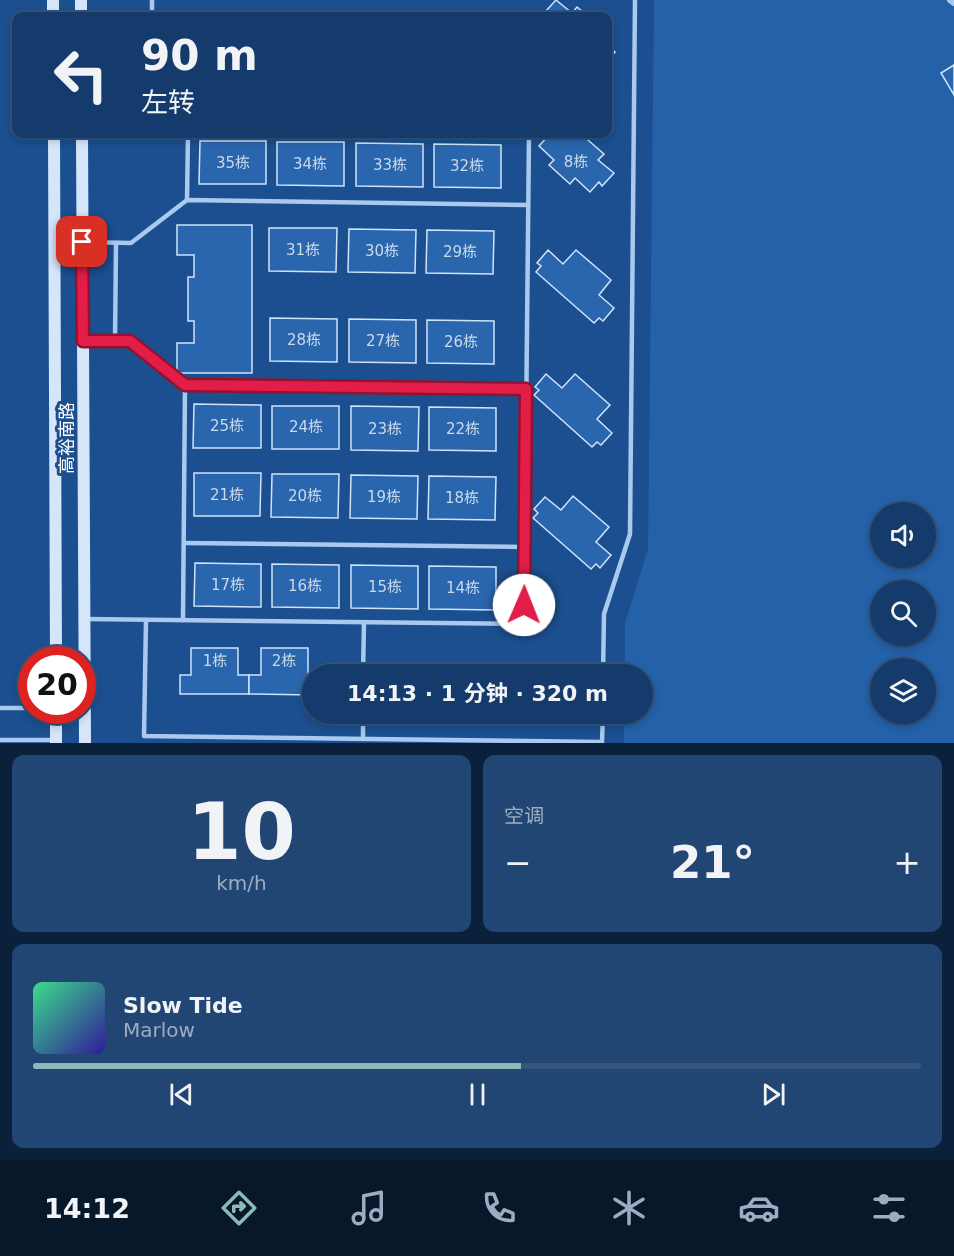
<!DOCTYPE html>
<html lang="zh">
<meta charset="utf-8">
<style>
body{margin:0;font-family:"DejaVu Sans","Noto Sans SC",sans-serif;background:#214673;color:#f1f3f6;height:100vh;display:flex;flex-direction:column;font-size:22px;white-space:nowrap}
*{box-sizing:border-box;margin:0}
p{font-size:20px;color:#9dadc1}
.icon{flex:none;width:33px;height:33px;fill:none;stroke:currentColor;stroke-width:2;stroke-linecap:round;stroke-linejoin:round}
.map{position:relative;height:743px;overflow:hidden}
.sheet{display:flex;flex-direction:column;gap:12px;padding:12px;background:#0b203b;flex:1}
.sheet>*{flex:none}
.hud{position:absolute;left:12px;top:12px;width:600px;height:126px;border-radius:12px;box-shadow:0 3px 9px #0003,0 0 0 2px #33557e;background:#143b6b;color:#f1f3f6;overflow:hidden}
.tools{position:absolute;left:870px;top:502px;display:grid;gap:12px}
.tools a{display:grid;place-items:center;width:66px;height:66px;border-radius:50%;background:#143b6b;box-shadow:0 3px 9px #0003,0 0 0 2px #33557e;font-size:30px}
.speed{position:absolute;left:18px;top:646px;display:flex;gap:12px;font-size:30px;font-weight:700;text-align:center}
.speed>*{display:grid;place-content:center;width:78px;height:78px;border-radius:50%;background:#143b6b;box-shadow:0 3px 9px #0003,0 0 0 2px #33557e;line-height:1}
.speed .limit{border:9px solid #d22;background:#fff;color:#111}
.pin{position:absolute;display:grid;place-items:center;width:51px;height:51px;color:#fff;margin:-26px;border-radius:12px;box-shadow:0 3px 9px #0006}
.me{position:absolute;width:66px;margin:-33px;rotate:1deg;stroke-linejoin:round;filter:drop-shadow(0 0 4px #0008)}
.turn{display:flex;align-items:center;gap:21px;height:126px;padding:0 30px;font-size:27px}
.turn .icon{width:78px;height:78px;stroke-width:2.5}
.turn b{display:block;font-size:42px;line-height:51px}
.big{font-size:45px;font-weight:700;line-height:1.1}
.sheet .widget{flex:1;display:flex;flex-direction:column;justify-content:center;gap:9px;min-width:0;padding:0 21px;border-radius:12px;background:#214673}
.sheet .dial{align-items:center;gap:0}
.dial b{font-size:78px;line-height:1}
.song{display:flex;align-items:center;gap:18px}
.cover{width:72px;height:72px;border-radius:9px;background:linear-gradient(135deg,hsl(150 70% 55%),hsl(250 70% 35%))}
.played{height:6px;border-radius:3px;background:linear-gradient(90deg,#8bbbb9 55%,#33557e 55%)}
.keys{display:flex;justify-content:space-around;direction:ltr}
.heat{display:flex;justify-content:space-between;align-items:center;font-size:33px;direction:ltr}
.sheet .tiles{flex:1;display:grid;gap:12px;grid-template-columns:1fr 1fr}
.widget:last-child{grid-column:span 2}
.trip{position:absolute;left:302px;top:664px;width:351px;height:60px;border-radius:30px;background:#143b6b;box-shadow:0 3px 9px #0003,0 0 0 2px #33557e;font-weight:700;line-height:60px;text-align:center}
.tab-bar{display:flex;height:96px;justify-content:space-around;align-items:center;background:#08182b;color:#9dadc1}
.tab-bar .icon{width:42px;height:42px}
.tab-bar .on{color:#8bbbb9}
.tab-bar b{font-size:27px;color:#f1f3f6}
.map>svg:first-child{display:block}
</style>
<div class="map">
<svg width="954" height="743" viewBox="0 0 954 743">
<rect width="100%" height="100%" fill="#1b4f8f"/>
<path fill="#2461a8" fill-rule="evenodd" d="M654,0h300v743h-330v-29h18v-39h-17v-52l23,-74zM880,513h46v45h-46zM880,591h46v45h-46zM880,669h46v45h-46z"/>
<g fill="#2a66ad" stroke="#cfe3fa" stroke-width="1.5">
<path d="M556,0l16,13 5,-6 11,9h-40l1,-1 -4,-3z"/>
<path d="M608,45l7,7 -7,9z"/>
<path d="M954,65v30l-13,-22z"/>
<path d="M543,134h38l23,20 -6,6 16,13 -12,13 -3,-4 -9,10 -15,-14 -5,6 -21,-19 5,-5 -15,-14 8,-9z"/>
<path d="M200,141h66v43h-67z"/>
<path d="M277,142h67v44l-67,-1z"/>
<path d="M356,143l67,1v43l-67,-1z"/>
<path d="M434,144l67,1v43l-67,-1z"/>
<path d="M177,225h75v148h-75v-30h17v-22h-6v-44h6v-22h-17z"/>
<path d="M269,228h68l-1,44 -67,-1z"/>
<path d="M349,229l67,1 -1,43 -67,-1z"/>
<path d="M427,230l67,1 -1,43 -67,-1z"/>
<path d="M548,250l15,14 13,-14 35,30 -12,15 15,13 -11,13 -4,-3 -5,5 -58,-51 5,-6 -4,-3z"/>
<path d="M270,318l67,1v43l-67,-1z"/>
<path d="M349,319l67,1v43l-67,-1z"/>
<path d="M427,320l67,1v43l-67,-1z"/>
<path d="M546,374l16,14 13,-14 35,31 -13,14 15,14 -11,12 -4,-3 -5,5 -58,-52 5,-5 -4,-3z"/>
<path d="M194,404l67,1v43h-68z"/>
<rect x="272" y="406" width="67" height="43"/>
<path d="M351,406l68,1 -1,44 -67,-1z"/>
<path d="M429,407l67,1v43l-67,-1z"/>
<path d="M194,473h67l-1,43h-66z"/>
<path d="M272,474h67l-1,44 -67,-1z"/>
<path d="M351,475l67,1 -1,43 -67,-1z"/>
<path d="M429,476l67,1 -1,43 -67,-1z"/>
<path d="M573,496l36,31 -13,15 15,13 -11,13 -4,-4 -5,5 -58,-51 5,-5 -4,-4 11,-12 16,13z"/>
<path d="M195,563l66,1v43l-67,-1z"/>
<path d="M272,564l67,1v43l-67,-1z"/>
<path d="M351,565l67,1v43l-67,-1z"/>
<path d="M429,566l67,1v43l-67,-1z"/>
<path d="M191,648h47v27h11v19h-69v-19h11z"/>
<path d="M261,648h47v27h4v20l-63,-1v-19h12z"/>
<rect x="423" y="664" width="47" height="11"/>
<path d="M511,664l48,1v10h-48z"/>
</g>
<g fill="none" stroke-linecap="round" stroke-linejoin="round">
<g stroke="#a9c9ee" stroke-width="4.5">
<path d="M152,16v-16"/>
<path d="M187,200l1,-66"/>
<path d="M83,242l48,1 56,-43 341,5"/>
<path d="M86,341h44l55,44 342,4"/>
<path d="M115,341l1,-98"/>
<path d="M184,543l341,4"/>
<path d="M85,619l439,5 5,-490"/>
<path d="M146,620l-2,116 458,6 1,-28"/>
<path d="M183,620l2,-235"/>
<path d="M363,675l1,-53"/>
<path d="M603,675l1,-61 26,-80 5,-534"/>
<path d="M0,708h32"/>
<path d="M363,739v-25"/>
<path d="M0,740h54"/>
</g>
<path stroke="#a9c9ee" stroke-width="6" d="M950,0l4,3"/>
<g stroke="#d6e6fa" stroke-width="12">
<path d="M53,0v16"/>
<path d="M81,0v16"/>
<path d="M54,134l2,526"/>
<path d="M82,134l3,609"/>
<path d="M56,711v32"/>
</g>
</g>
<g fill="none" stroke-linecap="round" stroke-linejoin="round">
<defs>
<path id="route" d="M82,242l1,99h47l55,44 341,4 -2,216"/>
</defs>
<use href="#route" stroke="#92132f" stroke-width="15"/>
<use href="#route" stroke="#e11d48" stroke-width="10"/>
</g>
<g text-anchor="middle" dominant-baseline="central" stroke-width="6" stroke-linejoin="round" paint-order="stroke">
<g font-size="15" fill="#cad9ea">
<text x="576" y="162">8栋</text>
<text x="233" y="163">35栋</text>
<text x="310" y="164">34栋</text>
<text x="390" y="165">33栋</text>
<text x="467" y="166">32栋</text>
<text x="303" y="250">31栋</text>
<text x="382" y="251">30栋</text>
<text x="460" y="252">29栋</text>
<text x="304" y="340">28栋</text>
<text x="383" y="341">27栋</text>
<text x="461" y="342">26栋</text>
<text x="227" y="426">25栋</text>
<text x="306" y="427">24栋</text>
<text x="385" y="429">23栋</text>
<text x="463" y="429">22栋</text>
<text x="227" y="495">21栋</text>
<text x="305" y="496">20栋</text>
<text x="384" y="497">19栋</text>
<text x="462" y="498">18栋</text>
<text x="228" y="585">17栋</text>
<text x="305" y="586">16栋</text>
<text x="385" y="587">15栋</text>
<text x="463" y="588">14栋</text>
<text x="215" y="661">1栋</text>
<text x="284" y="661">2栋</text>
</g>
<g font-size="18" fill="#fff" stroke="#1b4f8f">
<text transform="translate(66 438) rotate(-90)">高裕南路</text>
</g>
</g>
</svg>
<div class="tools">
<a><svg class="icon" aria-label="sound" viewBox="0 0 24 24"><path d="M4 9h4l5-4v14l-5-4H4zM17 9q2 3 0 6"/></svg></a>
<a><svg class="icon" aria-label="search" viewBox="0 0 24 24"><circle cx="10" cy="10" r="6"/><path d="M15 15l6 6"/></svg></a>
<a><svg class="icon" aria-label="layers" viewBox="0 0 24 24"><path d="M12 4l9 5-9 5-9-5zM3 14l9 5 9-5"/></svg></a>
</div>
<div class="speed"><div class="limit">20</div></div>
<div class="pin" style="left:82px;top:242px;background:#d93025"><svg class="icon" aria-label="arrive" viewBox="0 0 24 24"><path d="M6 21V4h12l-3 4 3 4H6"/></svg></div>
<svg class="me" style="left:524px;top:605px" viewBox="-20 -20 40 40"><circle r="19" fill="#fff"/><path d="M0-13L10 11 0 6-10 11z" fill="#e11d48"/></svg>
<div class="trip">14:13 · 1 分钟 · 320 m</div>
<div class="hud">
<div class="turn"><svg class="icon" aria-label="left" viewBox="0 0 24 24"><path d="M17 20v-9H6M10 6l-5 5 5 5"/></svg><div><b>90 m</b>左转</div></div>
</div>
</div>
<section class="sheet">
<div class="tiles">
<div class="widget dial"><b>10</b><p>km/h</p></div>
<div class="widget"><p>空调</p>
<div class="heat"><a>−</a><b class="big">21°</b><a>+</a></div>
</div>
<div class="widget">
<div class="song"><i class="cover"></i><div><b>Slow Tide</b><p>Marlow</p></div></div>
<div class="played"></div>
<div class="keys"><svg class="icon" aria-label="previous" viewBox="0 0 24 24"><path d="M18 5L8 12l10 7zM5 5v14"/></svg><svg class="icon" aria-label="pause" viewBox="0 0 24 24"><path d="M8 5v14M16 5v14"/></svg><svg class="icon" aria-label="next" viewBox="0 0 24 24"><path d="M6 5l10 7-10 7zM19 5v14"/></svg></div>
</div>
</div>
</section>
<nav class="tab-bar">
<b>14:12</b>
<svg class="icon on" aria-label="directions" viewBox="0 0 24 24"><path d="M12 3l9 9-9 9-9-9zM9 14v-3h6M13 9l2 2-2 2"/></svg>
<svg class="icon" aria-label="music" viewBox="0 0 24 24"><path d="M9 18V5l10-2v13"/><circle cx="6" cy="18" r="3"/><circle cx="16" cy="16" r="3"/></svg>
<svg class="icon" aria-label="phone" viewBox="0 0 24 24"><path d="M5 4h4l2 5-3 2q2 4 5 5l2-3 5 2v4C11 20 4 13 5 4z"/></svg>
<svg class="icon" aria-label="climate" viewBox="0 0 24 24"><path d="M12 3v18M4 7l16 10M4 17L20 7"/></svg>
<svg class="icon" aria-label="car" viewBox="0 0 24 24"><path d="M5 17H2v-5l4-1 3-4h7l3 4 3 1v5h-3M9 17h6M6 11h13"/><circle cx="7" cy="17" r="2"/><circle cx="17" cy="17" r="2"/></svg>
<svg class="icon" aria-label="filters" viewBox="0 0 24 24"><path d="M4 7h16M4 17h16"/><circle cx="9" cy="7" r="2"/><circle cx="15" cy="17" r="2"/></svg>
</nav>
